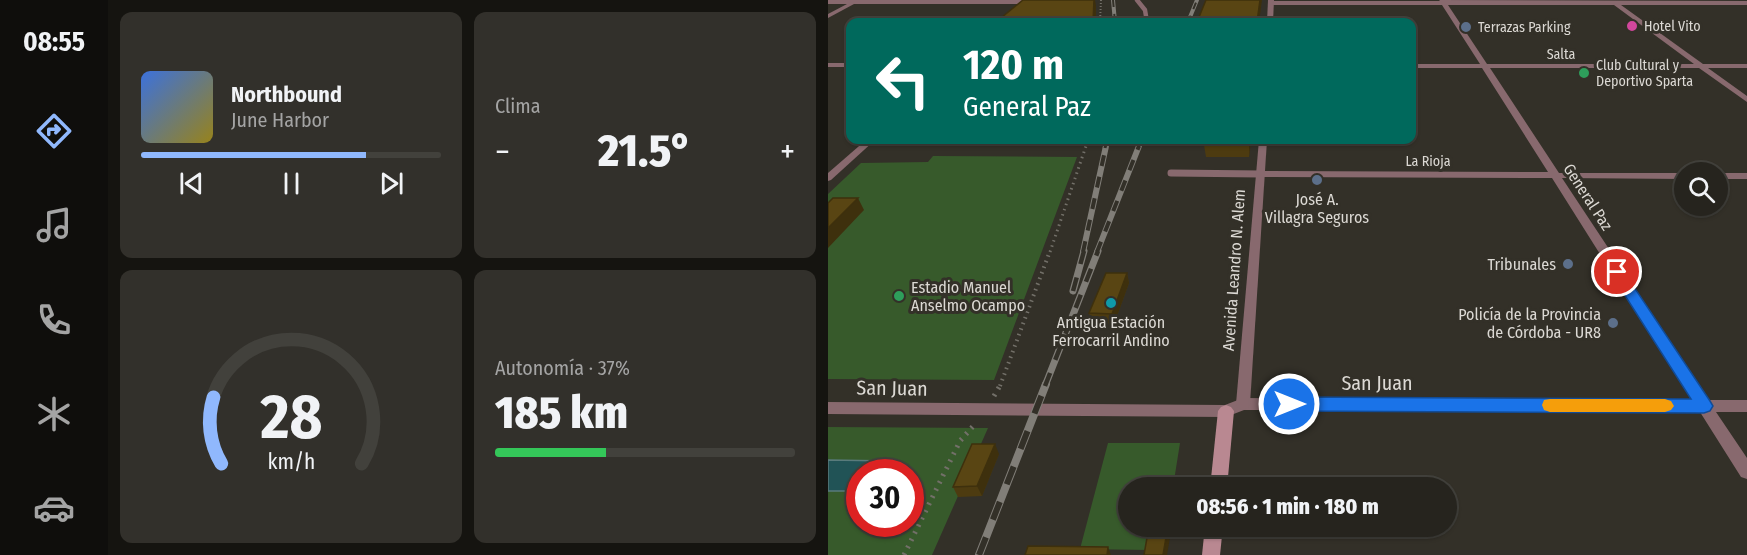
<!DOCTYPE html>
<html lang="es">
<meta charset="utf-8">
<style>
body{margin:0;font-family:"Fira Sans Condensed",sans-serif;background:#32302b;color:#f1f3f6;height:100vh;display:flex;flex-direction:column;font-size:22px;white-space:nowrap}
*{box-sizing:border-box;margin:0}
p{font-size:20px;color:#a4a4a4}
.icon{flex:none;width:33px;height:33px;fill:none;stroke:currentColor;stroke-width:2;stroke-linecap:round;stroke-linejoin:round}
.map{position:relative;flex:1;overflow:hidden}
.side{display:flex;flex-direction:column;gap:12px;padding:12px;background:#151410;width:720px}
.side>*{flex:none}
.top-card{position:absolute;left:18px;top:18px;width:570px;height:126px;border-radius:12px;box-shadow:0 2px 4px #0004,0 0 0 2px #42413c;background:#00695c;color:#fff;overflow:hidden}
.controls{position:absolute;left:846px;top:162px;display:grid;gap:12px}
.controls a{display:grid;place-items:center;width:54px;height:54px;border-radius:50%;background:#26241e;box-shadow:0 2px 4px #0004,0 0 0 2px #42413c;font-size:30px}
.speed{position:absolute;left:18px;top:459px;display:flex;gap:12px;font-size:30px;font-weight:700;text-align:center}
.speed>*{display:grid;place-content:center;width:78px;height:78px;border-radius:50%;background:#26241e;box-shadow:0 2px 4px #0004,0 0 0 2px #42413c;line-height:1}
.speed .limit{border:9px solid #d22;background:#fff;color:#111}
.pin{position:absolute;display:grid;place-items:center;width:51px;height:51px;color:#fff;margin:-26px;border:3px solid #fff;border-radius:50%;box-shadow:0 2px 6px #0007}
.me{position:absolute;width:66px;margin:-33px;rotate:90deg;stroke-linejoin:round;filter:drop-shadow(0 0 4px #0008)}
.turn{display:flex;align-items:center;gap:21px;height:126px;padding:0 18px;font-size:27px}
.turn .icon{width:78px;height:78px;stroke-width:2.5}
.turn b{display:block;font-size:42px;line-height:51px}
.big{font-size:45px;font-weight:800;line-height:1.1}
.side .tile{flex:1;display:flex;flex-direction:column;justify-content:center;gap:9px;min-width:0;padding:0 21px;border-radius:12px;background:#32302b}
.side .dial{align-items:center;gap:0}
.dial svg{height:156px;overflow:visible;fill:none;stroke:#42413c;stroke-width:7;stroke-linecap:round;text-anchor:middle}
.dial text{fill:#f1f3f6;stroke:none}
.song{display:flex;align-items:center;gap:18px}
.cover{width:72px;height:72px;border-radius:9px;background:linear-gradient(135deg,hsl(220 70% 55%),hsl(50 70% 35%))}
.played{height:6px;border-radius:3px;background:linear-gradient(90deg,#90b8fd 75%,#42413c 75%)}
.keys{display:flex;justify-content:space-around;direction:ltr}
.heat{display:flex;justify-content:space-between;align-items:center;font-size:33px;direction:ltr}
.charge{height:9px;border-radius:4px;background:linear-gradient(90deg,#34c759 37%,#42413c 0)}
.side .tiles{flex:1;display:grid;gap:12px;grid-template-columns:repeat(2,1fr)}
.trip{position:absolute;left:290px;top:477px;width:339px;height:60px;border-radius:30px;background:#26241e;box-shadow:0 2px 4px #0004,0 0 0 2px #42413c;font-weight:800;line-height:60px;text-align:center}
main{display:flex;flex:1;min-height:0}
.tabs{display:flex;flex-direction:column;width:108px;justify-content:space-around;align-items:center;background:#0f0e0c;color:#a4a4a4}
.tabs .icon{width:42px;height:42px}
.tabs .selected{color:#90b8fd}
.tabs b{font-size:27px;color:#f1f3f6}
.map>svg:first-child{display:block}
</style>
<main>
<nav class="tabs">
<b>08:55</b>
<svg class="icon selected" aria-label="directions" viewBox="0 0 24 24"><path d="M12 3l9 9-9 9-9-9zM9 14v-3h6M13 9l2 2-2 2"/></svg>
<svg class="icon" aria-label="music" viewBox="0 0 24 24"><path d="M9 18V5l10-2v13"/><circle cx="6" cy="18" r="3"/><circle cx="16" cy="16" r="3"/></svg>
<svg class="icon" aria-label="phone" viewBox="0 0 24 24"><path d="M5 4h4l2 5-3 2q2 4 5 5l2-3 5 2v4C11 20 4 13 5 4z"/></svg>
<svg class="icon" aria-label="climate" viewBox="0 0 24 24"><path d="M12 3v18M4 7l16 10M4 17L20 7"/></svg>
<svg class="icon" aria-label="car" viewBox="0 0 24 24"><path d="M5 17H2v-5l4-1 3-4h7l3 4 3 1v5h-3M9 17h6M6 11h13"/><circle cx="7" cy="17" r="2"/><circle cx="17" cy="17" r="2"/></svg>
</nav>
<section class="side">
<div class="tiles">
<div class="tile">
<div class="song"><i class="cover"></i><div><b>Northbound</b><p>June Harbor</p></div></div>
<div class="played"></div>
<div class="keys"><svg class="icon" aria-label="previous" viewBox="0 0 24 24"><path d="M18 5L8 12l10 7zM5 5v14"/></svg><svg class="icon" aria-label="pause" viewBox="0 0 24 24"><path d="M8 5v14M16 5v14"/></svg><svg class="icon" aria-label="next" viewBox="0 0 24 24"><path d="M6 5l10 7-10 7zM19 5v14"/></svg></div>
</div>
<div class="tile"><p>Clima</p>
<div class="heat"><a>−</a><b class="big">21.5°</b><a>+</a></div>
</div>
<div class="tile dial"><svg viewBox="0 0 100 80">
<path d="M14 69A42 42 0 1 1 86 69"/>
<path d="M14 69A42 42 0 0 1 10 35" stroke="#90b8fd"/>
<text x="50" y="56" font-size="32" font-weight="700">28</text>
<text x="50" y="72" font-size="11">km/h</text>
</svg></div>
<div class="tile"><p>Autonomía · 37%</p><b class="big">185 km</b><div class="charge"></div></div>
</div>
</section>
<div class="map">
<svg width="919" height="555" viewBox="0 0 919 555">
<rect width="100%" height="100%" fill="#333028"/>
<g fill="#375a2b" fill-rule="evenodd">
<path d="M105,156l144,1 -83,223 -166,-1v-185l33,-31 67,-1z"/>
<path d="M0,427l160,1 -56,127h-104zM32,472h50v52h-50z"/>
<path d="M280,443h72l-7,44 -45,1v38l25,1 -4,23 -69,-1z"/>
</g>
<path fill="#215356" stroke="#597b7c" stroke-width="1.5" d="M0,460l63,1 -7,11h-24l-1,19h-31z"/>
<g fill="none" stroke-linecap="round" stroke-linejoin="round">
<g stroke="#737069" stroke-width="2" stroke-dasharray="1 2" stroke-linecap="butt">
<path d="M272,22l1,-22"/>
<path d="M258,148l1,-8"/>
</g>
<path stroke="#737069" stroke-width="3" stroke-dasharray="1.5 4" stroke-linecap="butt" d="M222,252l36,-106"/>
<path stroke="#737069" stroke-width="4" stroke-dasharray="1.5 4.5" stroke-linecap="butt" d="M172,386l50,-135"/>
<g stroke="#737069" stroke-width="5" stroke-dasharray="2 6" stroke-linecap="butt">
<path d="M166,396l7,-12"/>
<path d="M76,555l56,-114 15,-17"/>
</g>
<path stroke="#88696e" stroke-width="4.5" d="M309,0l8,10 2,12"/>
<path stroke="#88696e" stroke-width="7" d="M343,173l90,1"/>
<g fill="#88696e" fill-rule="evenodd">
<path d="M0,0h209l3,2 -3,2h-183l-26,14v-4l19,-10h-19z"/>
<path d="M611,0l308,1v4h-126l82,59h44v4h-39l39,28v6l-48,-34h-209l69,105h125v6l-122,-1 147,222h38v12h-31l31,46v21l-6,-2 -41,-65 -456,-2 -18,7 -398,-3v-12l397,3 18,-7 449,2 -140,-222 -291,-1 -5,-3 5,-3 287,1 -66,-104h-70v-4h68l-38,-59h-171l-3,-2 3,-2h169zM620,5h166l80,59h-207z"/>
<rect x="0" y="63" width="22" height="4"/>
<path d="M38,140h9l-44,40 -3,1v-8z"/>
<rect x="890" y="173" width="29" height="6"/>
</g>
<g fill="#88696e" fill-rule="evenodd">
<path d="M440,0h6l-1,22h-6z"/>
<path d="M431,140h8l-17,264 -2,4 -5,2 -5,-2 -2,-4z"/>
</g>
<g fill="#b98891" fill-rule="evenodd">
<path d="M398,405l5,2 3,4 -7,77h-17l8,-77 3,-4z"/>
<path d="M377,526h18l-3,29h-18z"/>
</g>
<defs>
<g id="rail-far4">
<path d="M285,0l2,22"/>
<path d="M360,22l9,-22"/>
</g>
<g id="rail-far3">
<path d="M277,148l2,-8"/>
<path d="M310,148l3,-8"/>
</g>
<g id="rail-far2">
<path d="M255,252l23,-106"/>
<path d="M269,252l42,-106"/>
</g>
<g id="rail-far1">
<path d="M245,291l11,-40"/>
<path d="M217,386l53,-135"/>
</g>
<path id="rail" d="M151,555l67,-171"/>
</defs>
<use href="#rail-far4" stroke="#817e78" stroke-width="4"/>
<use href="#rail-far3" stroke="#817e78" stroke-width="4.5"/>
<use href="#rail-far2" stroke="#817e78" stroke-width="6"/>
<use href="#rail-far1" stroke="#817e78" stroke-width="7"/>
<use href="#rail" stroke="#817e78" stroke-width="8"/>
<use href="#rail-far4" stroke="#333028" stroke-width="2" stroke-dasharray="7" stroke-linecap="butt"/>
<use href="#rail-far3" stroke="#333028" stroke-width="3" stroke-dasharray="9" stroke-linecap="butt"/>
<use href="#rail-far2" stroke="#333028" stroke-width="4" stroke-dasharray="11" stroke-linecap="butt"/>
<use href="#rail-far1" stroke="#333028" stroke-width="4.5" stroke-dasharray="14" stroke-linecap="butt"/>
<use href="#rail" stroke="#333028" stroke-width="6" stroke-dasharray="19" stroke-linecap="butt"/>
</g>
<g fill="#4d3b10">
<path d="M378,140h45l-2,17h-43l-2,-12z"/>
<path d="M299,273l2,10 -15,41 -22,-1 -3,-10z"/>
<path d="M171,454l-17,42 -24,1 -5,-10z"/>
</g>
<g fill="#3e300d">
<path d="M266,0h1l1,6v16h-3z"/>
<path d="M432,0h2l-3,22h-2z"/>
<path d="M421,140h2l-2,17z"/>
<path d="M30,198l6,12 -36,38v-20z"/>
<path d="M299,273l2,10 -15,41 -2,-10z"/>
<path d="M167,444l4,10 -17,42 -5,-10z"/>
<path d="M340,526h4l-5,29h-4z"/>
<path d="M280,547l3,8h-4z"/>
</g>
<g fill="#594513" stroke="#3e300d" stroke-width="1.5">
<path d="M195,0h71l-1,22h-97z"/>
<path d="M378,0h54l-3,22h-60z"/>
<path d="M378,140h43v5h-45z"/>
<path d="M5,198h25l-30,30v-25z"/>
<path d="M278,273h21l-15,41 -23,-1z"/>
<path d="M144,444h23l-18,42 -24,1z"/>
<path d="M321,526h19l-5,29h-19z"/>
<path d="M200,546l80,1 -1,8h-82z"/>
</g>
<path fill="#1a73e8" stroke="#114b97" stroke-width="1.5" d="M789,267l5,2 88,132 3,5 -3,5 -6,2 -415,-2 -6,-2 -3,-5 3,-5 6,-2 402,2 -81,-127z"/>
<path fill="#f59e0b" d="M722,399h115l6,2 3,5 -3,4 -6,2h-115l-6,-2 -2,-5 2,-5z"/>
<circle fill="#d1479c" stroke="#333028" stroke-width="2" cx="804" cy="26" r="6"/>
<g fill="#5c6f8a" stroke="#333028" stroke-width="2">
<circle cx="638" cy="27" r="6"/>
<circle cx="489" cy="180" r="6"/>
<circle cx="740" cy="264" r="6"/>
<circle cx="785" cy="323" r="6"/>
</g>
<g fill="#2e9e5b" stroke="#333028" stroke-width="2">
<circle cx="756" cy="73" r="6"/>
<circle cx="71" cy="296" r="6"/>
</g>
<circle fill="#0f9aa8" stroke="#333028" stroke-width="2" cx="283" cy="303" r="6"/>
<g text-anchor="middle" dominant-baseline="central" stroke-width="6" stroke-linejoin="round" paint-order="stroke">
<g font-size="14" fill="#dcd9d4" stroke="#333028" text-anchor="start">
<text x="816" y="26">Hotel Vito</text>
<text x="650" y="27">Terrazas Parking</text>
<text x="768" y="65">Club Cultural y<tspan x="768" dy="16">Deportivo Sparta</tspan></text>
</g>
<g font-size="14" fill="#dcd9d4" stroke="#333028">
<text x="733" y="54">Salta</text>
<text x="600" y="161">La Rioja</text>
</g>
<g font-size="16" fill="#dcd9d4" stroke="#333028">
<text transform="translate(760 197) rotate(57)">General Paz</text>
<text transform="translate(406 270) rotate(-86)">Avenida Leandro N. Alem</text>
</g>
<g font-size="16" fill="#dcd9d4" stroke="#333028">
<text x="489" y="199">José A.<tspan x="489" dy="18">Villagra Seguros</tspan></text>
<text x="728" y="264" text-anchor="end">Tribunales</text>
<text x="83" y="287" text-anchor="start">Estadio Manuel<tspan x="83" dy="18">Anselmo Ocampo</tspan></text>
<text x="773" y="314" text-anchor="end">Policía de la Provincia<tspan x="773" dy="18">de Córdoba - UR8</tspan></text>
<text x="283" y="322">Antigua Estación<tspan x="283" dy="18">Ferrocarril Andino</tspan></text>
</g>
<g font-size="20" fill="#dcd9d4" stroke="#333028">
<text x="549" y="383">San Juan</text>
<text transform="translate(64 388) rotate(1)">San Juan</text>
</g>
</g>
</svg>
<div class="controls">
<a><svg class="icon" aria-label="search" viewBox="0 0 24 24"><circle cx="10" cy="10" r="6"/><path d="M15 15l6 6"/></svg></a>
</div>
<div class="speed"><div class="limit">30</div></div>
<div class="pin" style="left:789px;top:272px;background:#d93025"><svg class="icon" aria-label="arrive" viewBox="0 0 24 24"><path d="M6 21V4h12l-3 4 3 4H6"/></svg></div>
<svg class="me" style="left:461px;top:404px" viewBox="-20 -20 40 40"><circle r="17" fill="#1a73e8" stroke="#fff" stroke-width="3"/><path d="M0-11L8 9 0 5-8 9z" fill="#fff"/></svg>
<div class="trip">08:56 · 1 min · 180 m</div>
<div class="top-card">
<div class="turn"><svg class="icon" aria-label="left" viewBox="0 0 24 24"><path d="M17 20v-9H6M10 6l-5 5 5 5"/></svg><div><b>120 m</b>General Paz</div></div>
</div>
</div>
</main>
